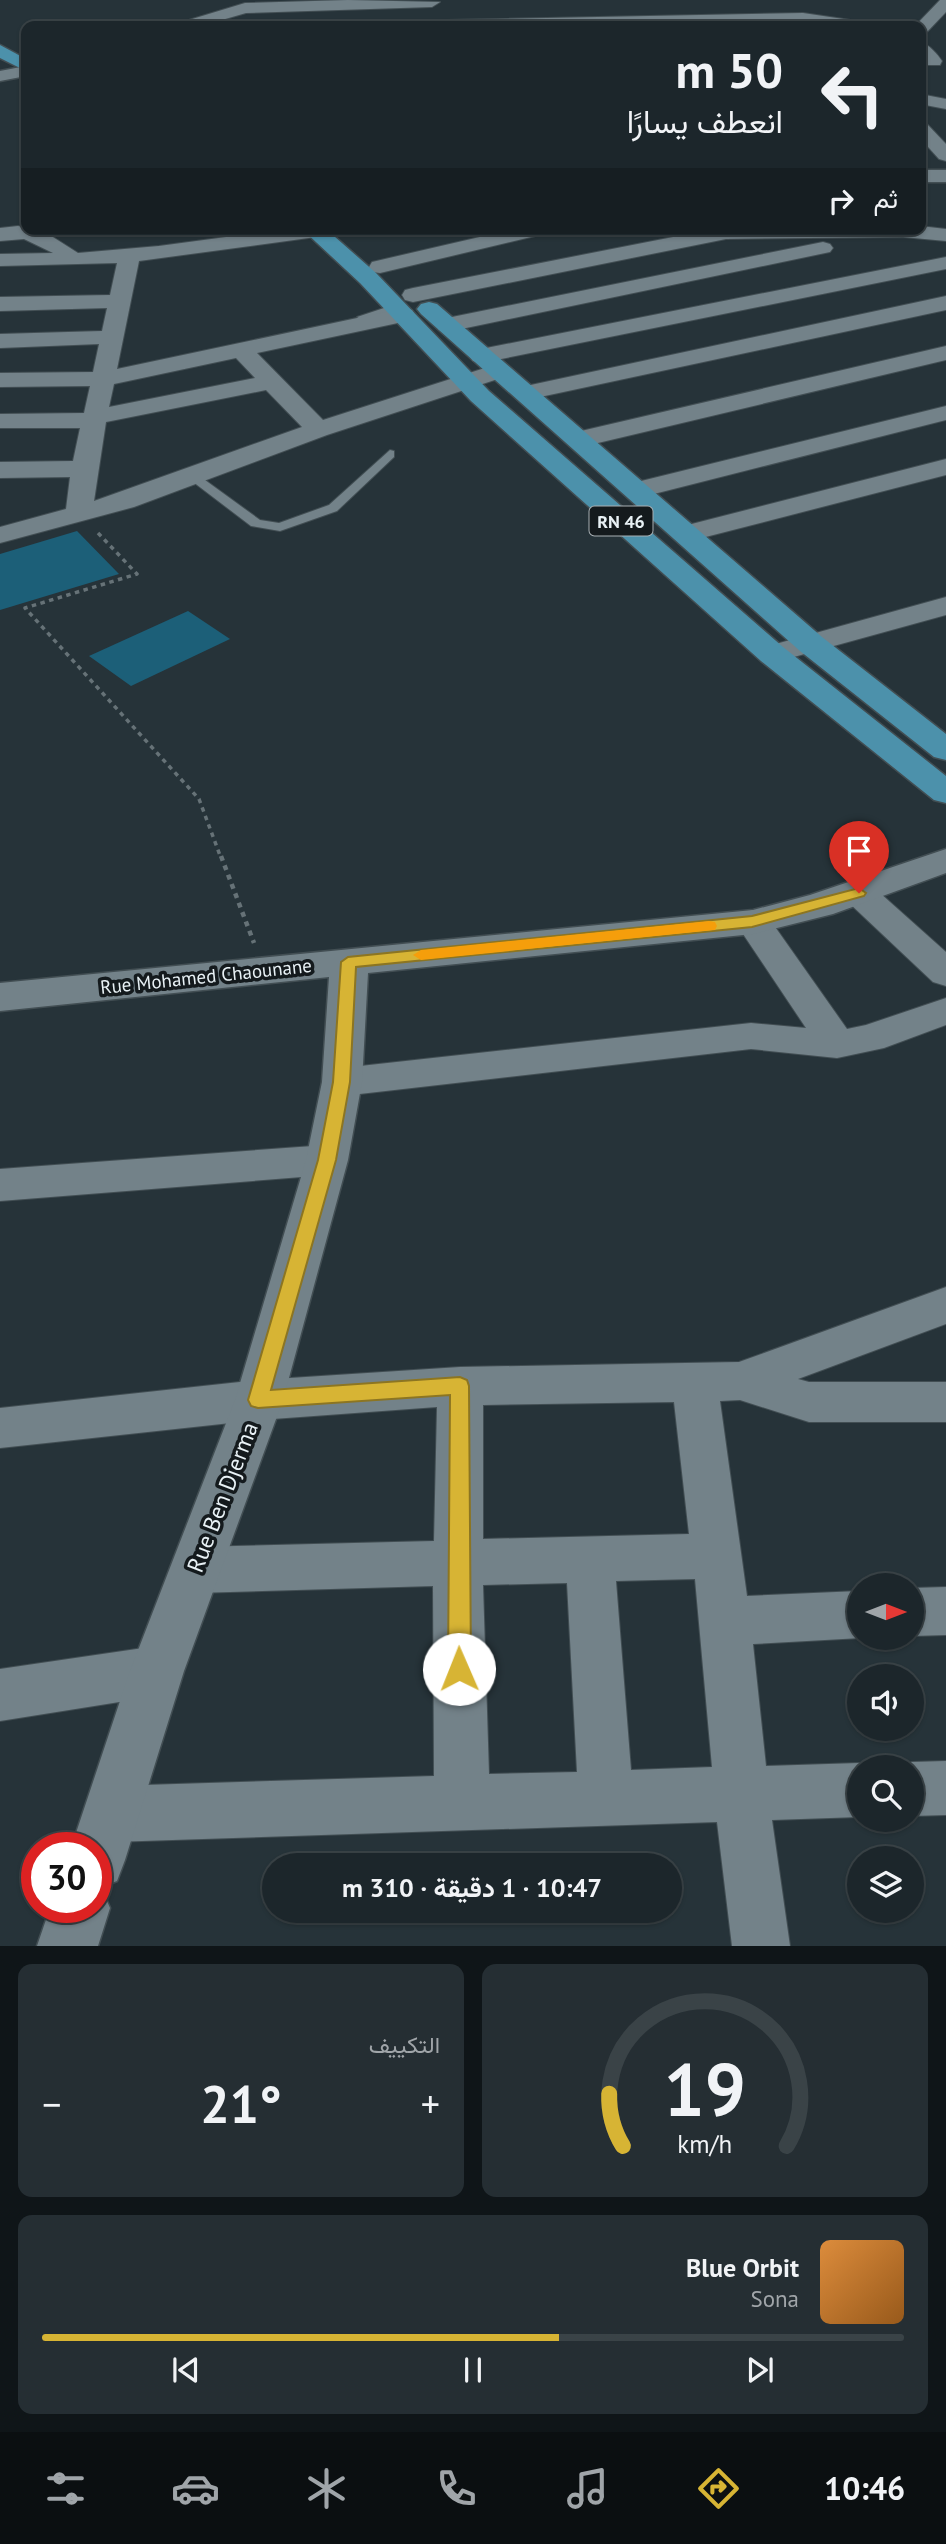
<!DOCTYPE html>
<html lang="ar">
<meta charset="utf-8">
<style>
body{margin:0;font-family:"PT Sans",Vazirmatn,sans-serif;background:#252e33;color:#f1f3f6;direction:rtl;height:100vh;display:flex;flex-direction:column;font-size:26px;white-space:nowrap}
*{box-sizing:border-box;margin:0}
p{font-size:23px;color:#a0a5a9}
.icon{flex:none;width:38px;height:38px;fill:none;stroke:currentColor;stroke-width:2;stroke-linecap:round;stroke-linejoin:round}
.map{position:relative;height:1946px;overflow:hidden;direction:ltr}
.details{display:flex;flex-direction:column;gap:18px;padding:18px;background:#0f1518;flex:1}
.details>*{flex:none}
.banner{position:absolute;left:21px;top:21px;width:905px;height:214px;border-radius:14px;box-shadow:0 2px 5px #0004,0 0 0 2px #3a4347;direction:rtl;background:#1c262b;color:#f1f3f6;overflow:hidden}
.needle{width:46px;rotate:90deg}
.controls{position:absolute;left:847px;top:1573px;display:grid;gap:14px}
.controls a{display:grid;place-items:center;width:77px;height:77px;border-radius:50%;background:#1c262b;box-shadow:0 2px 5px #0004,0 0 0 2px #3a4347;font-size:35px}
.speed{position:absolute;left:21px;top:1832px;display:flex;gap:14px;font-size:35px;font-weight:700;text-align:center}
.speed>*{display:grid;place-content:center;width:91px;height:91px;border-radius:50%;background:#1c262b;box-shadow:0 2px 5px #0004,0 0 0 2px #3a4347;line-height:1}
.speed .limit{border:10px solid #d22;background:#fff;color:#111}
.pin{position:absolute;display:grid;place-items:center;width:60px;height:60px;color:#fff;margin:-72px -30px;border-radius:50% 50% 50% 0;rotate:-45deg;box-shadow:0 0 7px #0007}
.pin .icon{rotate:45deg}
.me{position:absolute;width:77px;margin:-38px;rotate:359deg;stroke-linejoin:round;filter:drop-shadow(0 0 5px #0008)}
.turn{display:flex;align-items:center;gap:24px;height:147px;padding:0 28px;font-size:32px}
.turn .icon{width:91px;height:91px;stroke-width:2.5}
.turn b{display:block;font-size:49px;line-height:60px}
.then{display:flex;align-items:center;height:66px;padding:0 28px;background:#0003;gap:14px;font-size:26px}
.big{font-size:52px;font-weight:700;line-height:1.1}
.details .widget{flex:1;display:flex;flex-direction:column;justify-content:center;gap:10px;min-width:0;padding:0 24px;border-radius:14px;background:#252e33}
.details .dial{align-items:center;gap:0}
.dial svg{height:182px;overflow:visible;fill:none;stroke:#3a4347;stroke-width:7;stroke-linecap:round;text-anchor:middle}
.dial text{fill:#f1f3f6;stroke:none}
.song{display:flex;align-items:center;gap:21px}
.cover{width:84px;height:84px;border-radius:10px;background:linear-gradient(135deg,hsl(30 70% 55%),hsl(30 70% 35%))}
.played{height:7px;border-radius:4px;background:linear-gradient(90deg,#d7b434 60%,#3a4347 60%)}
.keys{display:flex;justify-content:space-around;direction:ltr}
.heat{display:flex;justify-content:space-between;align-items:center;font-size:38px;direction:ltr}
.details .tiles{flex:1;display:grid;gap:18px;grid-template-columns:1fr 1fr}
.widget:last-child{grid-column:span 2}
.trip{position:absolute;left:262px;top:1853px;width:420px;height:70px;border-radius:35px;background:#1c262b;box-shadow:0 2px 5px #0004,0 0 0 2px #3a4347;font-weight:700;line-height:70px;text-align:center;direction:rtl}
.tabs{display:flex;height:112px;justify-content:space-around;align-items:center;background:#0b0f11;color:#a0a5a9}
.tabs .icon{width:49px;height:49px}
.tabs .on{color:#d7b434}
.tabs b{font-size:32px;color:#f1f3f6}
.map>svg:first-child{display:block}
</style>
<div class="map">
<svg width="946" height="1946" viewBox="0 0 946 1946">
<rect width="100%" height="100%" fill="#263339"/>
<g fill="#1c5f78">
<path d="M77,531l42,43 -119,36v-56z"/>
<path d="M188,611l42,28 -99,47 -42,-30z"/>
</g>
<g fill="none" stroke-linecap="round" stroke-linejoin="round">
<defs>
<g id="lane">
<path d="M396,304l5,3 -1,2 -38,11 -5,-3z"/>
<path d="M390,450l4,1v6l-57,54 -57,20 -29,-5 -67,-51 6,-4 4,1 66,48 19,3 50,-18z"/>
</g>
<g id="street">
<path d="M348,0l92,2 -8,5 -186,6 -45,13h-24l2,-3 66,-20z"/>
<path d="M940,0h6v12l-20,21 -6,2v-9h-5z"/>
<path d="M803,13l54,8 8,5h-39l-23,-3 -176,3h-239l8,-5z"/>
<path d="M920,42c9,2 17,12 22,19l-2,4h-12l-8,-8z"/>
<path d="M920,94l26,5v10l-26,-5z"/>
<path d="M920,123l7,1 19,20v17l-7,-2 -19,-21z"/>
<path d="M18,226l27,6 33,21 81,-7 126,-17 41,2 -3,4 -7,2 -177,24 -22,108 287,-61 8,2 3,5 -3,5 -155,33 66,67 168,-54h16l4,5 -4,5 -180,59 -193,72 -134,36v-16l66,-18 4,-32 -70,1v-16l73,-1 7,-33h-80v-14l84,-1 6,-27 -90,1v-14l93,-1 6,-28 -99,4v-14l102,-3 5,-23 -107,3v-14l110,-2 7,-32 -117,3v-12l53,-1 -29,-14 -24,2v-13zM236,358l19,20 -146,29 5,-23zM266,390l36,37 -208,74 12,-79z"/>
<path d="M920,226l26,3v12l-43,-4 -177,2 -313,63 -8,-2 -3,-5 3,-5 8,-2 301,-59h206z"/>
<path d="M514,229h37l-3,4 -168,40 -8,-1 -3,-5 3,-5z"/>
<path d="M823,242l7,2 3,4 -3,4 -383,80 -8,-2 -3,-5 3,-5 8,-2z"/>
<path d="M946,257v12l-465,94 -8,-2 -4,-5 4,-5 8,-2z"/>
<path d="M946,296v14l-420,90 -9,-2 -3,-5 3,-5 9,-2z"/>
<path d="M946,346v14l-365,87 -9,-3 -4,-5 4,-5 9,-3z"/>
<path d="M946,406v14l-308,78 -9,-2 -4,-6 4,-6z"/>
<path d="M946,459v16l-260,67 -10,-2 -4,-6 4,-6z"/>
<path d="M946,597v18l-174,48 -11,-3 -4,-6 4,-6z"/>
<path d="M859,882l12,3 75,67v34l-13,-4 -86,-81 -6,-8 6,-8z"/>
<path d="M753,910l13,4 81,115 19,-4 80,-27v27l-62,23 -47,10 -86,-9 -409,47 -14,-4 -6,-10 6,-10 14,-4 409,-45 55,5 -71,-106 5,-8z"/>
<path d="M327,1145l14,4 6,11 -6,11 -14,4 -327,26v-32z"/>
<path d="M946,1287v37l-148,55 11,3h137v40h-137l-69,-22 -20,1 27,195 112,-5v47h2l-108,6 13,122 93,-3 12,5h-12v49l-87,3 18,126h-58l-15,-124 -605,20 -19,-9 -9,-19 9,-19 19,-9 322,-10 -1,-190 -238,7 -18,-7 -7,-16 7,-16 18,-7 239,-6 3,-134 -178,13 -259,28v-40l259,-28 201,-13 279,-5zM674,1402l15,132 -206,5v-134zM695,1579l17,188 -81,3 -15,-189zM567,1583l10,189 -88,2 -6,-189z"/>
<path d="M946,1587v48l-34,1v-48z"/>
<path d="M157,1646l18,7 8,18 -8,18 -18,7 -157,25v-52z"/>
<path d="M946,1761v54l-34,1v-48h-14l14,-6z"/>
</g>
<g id="secondary">
<path d="M26,66v10l-26,5v-10z"/>
<rect x="920" y="170" width="26" height="12"/>
<path d="M946,849v24l-113,41 -80,20 -385,39 -6,109 -14,78 -65,240 -99,271 -59,189 -8,21 -16,6 9,21 -12,38h-61l13,-38h46v-60h-25l59,-177 105,-271 71,-240 16,-78 7,-105 -329,34v-28l753,-73 57,-15z"/>
</g>
<g id="primary">
<path d="M0,45l26,14v12l-26,-13z"/>
<path d="M302,229h24l50,44 113,118 294,256 163,129v27l-12,-3 -173,-139 -290,-260 -111,-118z"/>
<path d="M429,302l8,2 385,333 124,97v26l-12,-3 -134,-106 -379,-337 -4,-5 4,-5z"/>
</g>
</defs>
<use href="#lane" stroke="#424e53" stroke-width="2"/>
<use href="#street" stroke="#424e53" stroke-width="2"/>
<use href="#secondary" stroke="#424e53" stroke-width="3"/>
<use href="#primary" stroke="#424e53" stroke-width="3"/>
<path stroke="#667277" stroke-width="3.5" stroke-dasharray="4.5 4.5" stroke-linecap="butt" d="M98,533l39,41 -112,34 174,191 22,59"/>
<path stroke="#667277" stroke-width="4.5" stroke-dasharray="5 5" stroke-linecap="butt" d="M221,856l33,87"/>
<use href="#lane" fill="#738289" fill-rule="evenodd"/>
<use href="#street" fill="#738289" fill-rule="evenodd"/>
<use href="#secondary" fill="#738289" fill-rule="evenodd"/>
<use href="#primary" fill="#4c91ab" fill-rule="evenodd"/>
</g>
<path fill="#d7b434" stroke="#8c7522" stroke-width="2" d="M859,888l7,5 -2,3 -112,31 -396,40 -6,115 -14,78 -65,230 189,-13 7,3 2,6 2,283 -4,8 -8,3 -8,-3 -3,-8 2,-274 -192,13 -7,-2 -3,-6 70,-240 15,-78 8,-120 7,-5 404,-41z"/>
<path fill="#f59e0b" d="M709,921l6,1 2,4 -2,4 -294,30 -8,-5 8,-5z"/>
<g text-anchor="middle" dominant-baseline="central" stroke-width="7" stroke-linejoin="round" paint-order="stroke">
<rect fill="#141a1d" stroke="#a8b0b4" stroke-width="2" x="589.5" y="506.5" width="63" height="29" rx="5"/>
<g font-size="18" font-weight="bold" fill="#e8f1f5">
<text x="621" y="521">RN 46</text>
</g>
<g font-size="19" fill="#e8f1f5" stroke="#141a1d">
<text transform="translate(206 976) rotate(-6)">Rue Mohamed Chaounane</text>
</g>
<g font-size="23" fill="#e8f1f5" stroke="#141a1d">
<text transform="translate(222 1497) rotate(-69)">Rue Ben Djerma</text>
</g>
</g>
</svg>
<div class="controls">
<a><svg class="needle" viewBox="-14 -14 28 28"><path d="M0-13l5 13h-10z" fill="#e53935"/><path d="M0 13l5-13h-10z" fill="#a0a5a9"/></svg></a>
<a><svg class="icon" aria-label="sound" viewBox="0 0 24 24"><path d="M4 9h4l5-4v14l-5-4H4zM17 9q2 3 0 6"/></svg></a>
<a><svg class="icon" aria-label="search" viewBox="0 0 24 24"><circle cx="10" cy="10" r="6"/><path d="M15 15l6 6"/></svg></a>
<a><svg class="icon" aria-label="layers" viewBox="0 0 24 24"><path d="M12 4l9 5-9 5-9-5zM3 14l9 5 9-5"/></svg></a>
</div>
<div class="speed"><div class="limit">30</div></div>
<div class="pin" style="left:859px;top:893px;background:#d93025"><svg class="icon" aria-label="arrive" viewBox="0 0 24 24"><path d="M6 21V4h12l-3 4 3 4H6"/></svg></div>
<svg class="me" style="left:459px;top:1669px" viewBox="-20 -20 40 40"><circle r="19" fill="#fff"/><path d="M0-13L10 11 0 6-10 11z" fill="#d7b434"/></svg>
<div class="trip">10:47 · 1 دقيقة · 310 m</div>
<div class="banner">
<div class="turn"><svg class="icon" aria-label="left" viewBox="0 0 24 24"><path d="M17 20v-9H6M10 6l-5 5 5 5"/></svg><div><b>50 m</b>انعطف يسارًا</div></div>
<div class="then">ثم<svg class="icon" aria-label="right" viewBox="0 0 24 24"><path d="M7 20v-9h11M14 6l5 5-5 5"/></svg></div>
</div>
</div>
<section class="details">
<div class="tiles">
<div class="widget dial"><svg viewBox="0 0 100 80">
<path d="M14 69A42 42 0 1 1 86 69"/>
<path d="M14 69A42 42 0 0 1 8 46" stroke="#d7b434"/>
<text x="50" y="56" font-size="32" font-weight="700">19</text>
<text x="50" y="72" font-size="11">km/h</text>
</svg></div>
<div class="widget"><p>التكييف</p>
<div class="heat"><a>−</a><b class="big">21°</b><a>+</a></div>
</div>
<div class="widget">
<div class="song"><i class="cover"></i><div><b>Blue Orbit</b><p>Sona</p></div></div>
<div class="played"></div>
<div class="keys"><svg class="icon" aria-label="previous" viewBox="0 0 24 24"><path d="M18 5L8 12l10 7zM5 5v14"/></svg><svg class="icon" aria-label="pause" viewBox="0 0 24 24"><path d="M8 5v14M16 5v14"/></svg><svg class="icon" aria-label="next" viewBox="0 0 24 24"><path d="M6 5l10 7-10 7zM19 5v14"/></svg></div>
</div>
</div>
</section>
<nav class="tabs">
<b>10:46</b>
<svg class="icon on" aria-label="directions" viewBox="0 0 24 24"><path d="M12 3l9 9-9 9-9-9zM9 14v-3h6M13 9l2 2-2 2"/></svg>
<svg class="icon" aria-label="music" viewBox="0 0 24 24"><path d="M9 18V5l10-2v13"/><circle cx="6" cy="18" r="3"/><circle cx="16" cy="16" r="3"/></svg>
<svg class="icon" aria-label="phone" viewBox="0 0 24 24"><path d="M5 4h4l2 5-3 2q2 4 5 5l2-3 5 2v4C11 20 4 13 5 4z"/></svg>
<svg class="icon" aria-label="climate" viewBox="0 0 24 24"><path d="M12 3v18M4 7l16 10M4 17L20 7"/></svg>
<svg class="icon" aria-label="car" viewBox="0 0 24 24"><path d="M5 17H2v-5l4-1 3-4h7l3 4 3 1v5h-3M9 17h6M6 11h13"/><circle cx="7" cy="17" r="2"/><circle cx="17" cy="17" r="2"/></svg>
<svg class="icon" aria-label="filters" viewBox="0 0 24 24"><path d="M4 7h16M4 17h16"/><circle cx="9" cy="7" r="2"/><circle cx="15" cy="17" r="2"/></svg>
</nav>
